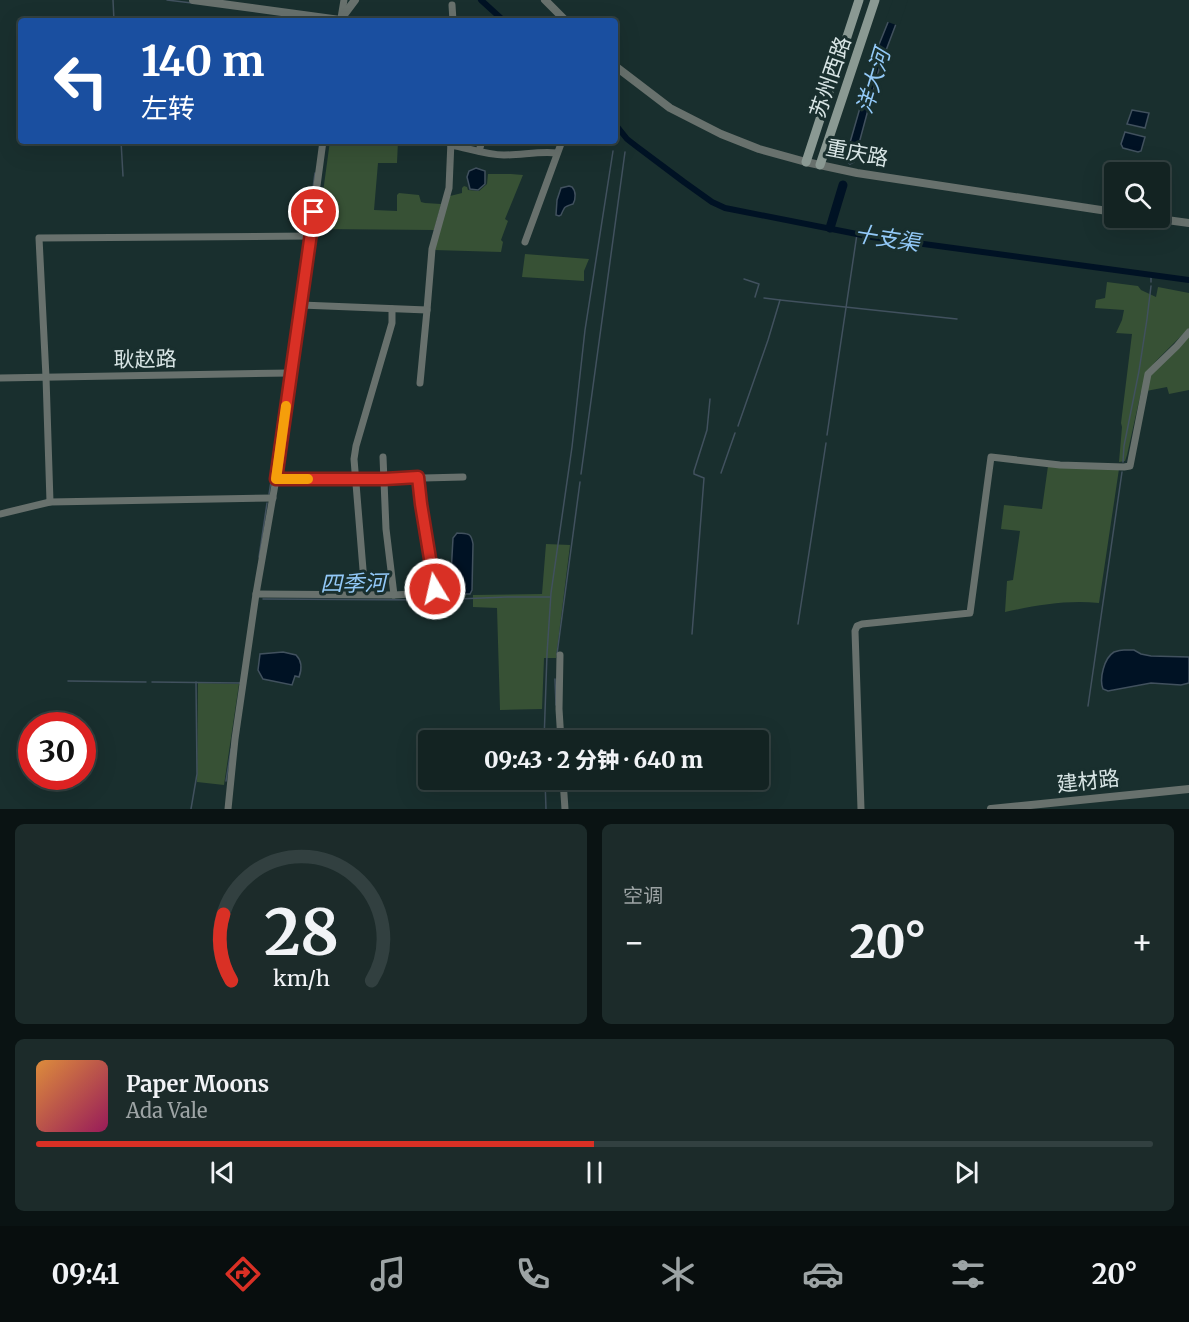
<!DOCTYPE html>
<html lang="zh">
<meta charset="utf-8">
<style>
body{margin:0;font-family:Merriweather,"Noto Sans SC",serif;background:#1c2b2a;color:#f1f3f6;height:100vh;display:flex;flex-direction:column;font-size:22px;white-space:nowrap}
*{box-sizing:border-box;margin:0}
p{font-size:20px;color:#9da4a5}
.icon{flex:none;width:33px;height:33px;fill:none;stroke:currentColor;stroke-width:2;stroke-linecap:round;stroke-linejoin:round}
.map{position:relative;height:809px;overflow:hidden}
.sheet{display:flex;flex-direction:column;gap:15px;padding:15px;background:#0a1313;flex:1}
.sheet>*{flex:none}
.top-card{position:absolute;left:18px;top:18px;width:600px;height:126px;border-radius:6px;box-shadow:0 6px 24px #0002,0 0 0 2px #324040;background:#1a4fa0;color:#fff;overflow:hidden}
.fabs{position:absolute;left:1104px;top:162px;display:grid;gap:12px}
.fabs a{display:grid;place-items:center;width:66px;height:66px;border-radius:6px;background:#132322;box-shadow:0 6px 24px #0002,0 0 0 2px #324040;font-size:30px}
.speed{position:absolute;left:18px;top:712px;display:flex;gap:12px;font-size:30px;font-weight:700;text-align:center}
.speed>*{display:grid;place-content:center;width:78px;height:78px;border-radius:50%;background:#132322;box-shadow:0 6px 24px #0002,0 0 0 2px #324040;line-height:1}
.speed .limit{border:9px solid #d22;background:#fff;color:#111}
.pin{position:absolute;display:grid;place-items:center;width:51px;height:51px;color:#fff;margin:-26px;border:3px solid #fff;border-radius:50%;box-shadow:0 2px 6px #0007}
.me{position:absolute;width:66px;margin:-33px;rotate:351deg;stroke-linejoin:round;filter:drop-shadow(0 0 4px #0008)}
.turn{display:flex;align-items:center;gap:21px;height:126px;padding:0 24px;font-size:27px}
.turn .icon{width:78px;height:78px;stroke-width:2.5}
.turn b{display:block;font-size:42px;line-height:51px}
.big{font-size:45px;font-weight:800;line-height:1.1}
.sheet .widget{flex:1;display:flex;flex-direction:column;justify-content:center;gap:9px;min-width:0;padding:0 21px;border-radius:9px;background:#1c2b2a}
.sheet .dial{align-items:center;gap:0}
.dial svg{height:156px;overflow:visible;fill:none;stroke:#324040;stroke-width:7;stroke-linecap:round;text-anchor:middle}
.dial text{fill:#f1f3f6;stroke:none}
.song{display:flex;align-items:center;gap:18px}
.cover{width:72px;height:72px;border-radius:9px;background:linear-gradient(135deg,hsl(30 70% 55%),hsl(330 70% 35%))}
.played{height:6px;border-radius:3px;background:linear-gradient(90deg,#d93025 50%,#324040 50%)}
.keys{display:flex;justify-content:space-around;direction:ltr}
.heat{display:flex;justify-content:space-between;align-items:center;font-size:33px;direction:ltr}
.sheet .tiles{flex:1;display:grid;gap:15px;grid-template-columns:1fr 1fr}
.widget:last-child{grid-column:span 2}
.trip{position:absolute;left:418px;top:730px;width:351px;height:60px;border-radius:6px;background:#132322;box-shadow:0 6px 24px #0002,0 0 0 2px #324040;font-weight:800;line-height:60px;text-align:center}
.tab-bar{display:flex;height:96px;justify-content:space-around;align-items:center;background:#080e0e;color:#9da4a5}
.tab-bar .icon{width:42px;height:42px}
.tab-bar .active{color:#d93025}
.tab-bar b{font-size:27px;color:#f1f3f6}
.map>svg:first-child{display:block}
</style>
<div class="map">
<svg width="1189" height="809" viewBox="0 0 1189 809">
<rect width="100%" height="100%" fill="#192f2e"/>
<g fill="#375135">
<path d="M330,141h68l-1,22h-19l-4,47 23,1v-16l2,-2 20,2 2,7 4,1 16,1 -7,26 -116,-1z"/>
<path d="M488,174h23l12,1 -18,44 3,2 -7,19 2,2 -2,10 -67,-2 13,-50 3,-4 12,-3v-5l2,-2 3,1 1,3 11,1 8,-7z"/>
<path d="M525,254l64,5 -5,12v10l-62,-4z"/>
<path d="M1107,282l31,4 3,4 15,7 2,-10 31,6v35l-36,36 36,-30v56l-20,4 -2,-7 -26,5 -14,63 -2,6 -6,1 3,-35 -1,-4 11,-89 -16,-1 6,-13 2,-10 -29,-2 1,-8 9,-2z"/>
<path d="M1048,466l71,3 -20,134c-33,-3 -61,2 -94,9l2,-31 6,-1 7,-49 -19,-2 3,-24 38,4z"/>
<path d="M546,544l24,1 -14,113h-12l-2,51 -42,1 -3,-102 -24,-1v-12l69,-1z"/>
<path d="M198,683l41,1 -15,101 -27,-3z"/>
</g>
<g fill="#001224" stroke="#41515e" stroke-width="1.5">
<path d="M897,0h8l-26,69 -25,93 -4,2 -5,-4 31,-108z"/>
<path d="M1132,110l17,3 -4,15 -18,-4z"/>
<path d="M1125,132l20,5 -4,14 -3,1 -15,-4 -2,-4z"/>
<path d="M476,168l9,3v13l-7,6 -8,-1 -3,-12 2,-6z"/>
<path d="M569,186l3,1c4,4 4,12 1,17 -9,3 -8,2 -12,11l-2,1 -3,-1 1,-15 4,-12z"/>
<path d="M457,533c11,1 14,-1 16,11l-1,46 -2,4h-19l-1,-2 3,-54z"/>
<path d="M1124,650h10l7,4 10,2 38,1v26l-8,2 -30,-2 -43,8 -5,-2c-4,-10 1,-31 11,-37 3,-1 8,-2 10,-2z"/>
<path d="M283,652l13,3c6,6 6,14 3,22l-4,-1 -3,9 -29,-6 -5,-9 2,-16z"/>
</g>
<path fill="#192f2e" d="M893,0h15l-9,26 -14,-5z"/>
<g fill="none" stroke-linecap="round" stroke-linejoin="round">
<g stroke="#41515e" stroke-width="1.5">
<path d="M113,0l1,21"/>
<path d="M167,0l25,3"/>
<path d="M615,138l3,-11"/>
<path d="M121,141l2,35"/>
<path d="M614,143v-2"/>
<path d="M307,231l8,-58"/>
<path d="M744,279l15,5 -4,13"/>
<path d="M1151,282v-7"/>
<path d="M780,300l177,19"/>
<path d="M296,310l10,-69"/>
<path d="M287,368l7,-49"/>
<path d="M738,426l30,-86 12,-40 -16,-2"/>
<path d="M827,435l30,-201"/>
<path d="M276,445l10,-67"/>
<path d="M1123,462l1,-16 15,-75 8,-52 4,-33"/>
<path d="M721,473l14,-40"/>
<path d="M581,474l44,-322"/>
<path d="M269,494l3,-19"/>
<path d="M259,557l8,-54"/>
<path d="M263,599l170,1 74,-3h43"/>
<path d="M798,624l28,-181"/>
<path d="M692,634l12,-156 -10,-4v-3l13,-41 3,-31"/>
<path d="M557,654l23,-172"/>
<path d="M555,679l1,26"/>
<path d="M68,681l78,1"/>
<path d="M152,682l88,1"/>
<path d="M1088,706l34,-234"/>
<path d="M544,741l3,-87 4,-61 21,-146 13,-117 28,-179"/>
<path d="M545,780l1,29"/>
<path d="M226,781l5,-32"/>
<path d="M191,809l6,-35 -1,-92"/>
</g>
<g stroke="#001224" stroke-width="6">
<path d="M481,0l23,21"/>
<path d="M615,124l12,15 9,7 48,36 28,20 13,6 147,29 317,43"/>
</g>
<path stroke="#001224" stroke-width="9" d="M830,228l13,-43"/>
<g stroke="#68716d" stroke-width="7">
<path d="M452,5l1,16"/>
<path d="M341,18l3,-18"/>
<path d="M340,20l9,1"/>
<path d="M451,145c17,3 35,10 53,10 18,0 36,-4 53,-2"/>
<path d="M479,151l3,-10"/>
<path d="M525,242l37,-101"/>
<path d="M301,305l126,5 5,-61 17,-61 2,-47"/>
<path d="M0,378l290,-5"/>
<path d="M420,383l7,-73"/>
<path d="M383,457l3,72 8,66"/>
<path d="M276,479h109l78,-2"/>
<path d="M50,502l-4,-125 -7,-139 271,-2"/>
<path d="M0,514l50,-12 223,-4"/>
<path d="M256,594l138,1 35,-2 6,-4 -14,-85 -3,-27"/>
<path d="M365,594l-11,-135 2,-13 34,-116 2,-7v-14"/>
<path d="M560,655l-1,54 2,32"/>
<path d="M563,780l2,29"/>
<path d="M228,809l7,-70 21,-145 20,-115 14,-106 11,-68 22,-164"/>
<path d="M861,809l-6,-178 2,-5 5,-2 108,-11 21,-156 69,8 64,2 6,-1 18,-92 29,-28 12,-14"/>
</g>
<g stroke="#68716d" stroke-width="8">
<path d="M193,0l147,20 15,-20"/>
<path d="M545,0l21,21"/>
<path d="M615,66l55,42 51,26 38,15 47,13 51,11 257,39"/>
<path d="M1152,218l37,5"/>
<path d="M991,809l198,-20"/>
</g>
<g stroke="#8a9993" stroke-width="9">
<path d="M806,162l53,-162"/>
<path d="M820,165l55,-165"/>
</g>
</g>
<g fill="none" stroke-linecap="round" stroke-linejoin="round">
<defs>
<path id="route" d="M314,212c-13,89 -26,178 -38,267h109l33,-2 3,27 14,85"/>
</defs>
<use href="#route" stroke="#8d1f18" stroke-width="15"/>
<use href="#route" stroke="#d93025" stroke-width="10"/>
<path stroke="#f59e0b" stroke-width="10" d="M286,406l-10,73h32"/>
</g>
<g text-anchor="middle" dominant-baseline="central" stroke-width="6" stroke-linejoin="round" paint-order="stroke">
<g font-size="21" fill="#d8e5e5" stroke="#192f2e">
<text transform="translate(830 77) rotate(-71)">苏州西路</text>
<text transform="translate(857 153) rotate(11)">重庆路</text>
<text transform="translate(145 359) rotate(-1)">耿赵路</text>
<text transform="translate(1088 781) rotate(-6)">建材路</text>
</g>
<g font-size="22" font-style="italic" fill="#93c9f8" stroke="#192f2e">
<text transform="translate(873 81) rotate(-73)">洋大河</text>
<text transform="translate(887 238) rotate(9)">十支渠</text>
<text transform="translate(353 583) rotate(-1)">四季河</text>
</g>
</g>
</svg>
<div class="fabs">
<a><svg class="icon" aria-label="search" viewBox="0 0 24 24"><circle cx="10" cy="10" r="6"/><path d="M15 15l6 6"/></svg></a>
</div>
<div class="speed"><div class="limit">30</div></div>
<div class="pin" style="left:314px;top:212px;background:#d93025"><svg class="icon" aria-label="arrive" viewBox="0 0 24 24"><path d="M6 21V4h12l-3 4 3 4H6"/></svg></div>
<svg class="me" style="left:435px;top:589px" viewBox="-20 -20 40 40"><circle r="17" fill="#d93025" stroke="#fff" stroke-width="3"/><path d="M0-11L8 9 0 5-8 9z" fill="#fff"/></svg>
<div class="trip">09:43 · 2 分钟 · 640 m</div>
<div class="top-card">
<div class="turn"><svg class="icon" aria-label="left" viewBox="0 0 24 24"><path d="M17 20v-9H6M10 6l-5 5 5 5"/></svg><div><b>140 m</b>左转</div></div>
</div>
</div>
<section class="sheet">
<div class="tiles">
<div class="widget dial"><svg viewBox="0 0 100 80">
<path d="M14 69A42 42 0 1 1 86 69"/>
<path d="M14 69A42 42 0 0 1 10 35" stroke="#d93025"/>
<text x="50" y="56" font-size="32" font-weight="700">28</text>
<text x="50" y="72" font-size="11">km/h</text>
</svg></div>
<div class="widget"><p>空调</p>
<div class="heat"><a>−</a><b class="big">20°</b><a>+</a></div>
</div>
<div class="widget">
<div class="song"><i class="cover"></i><div><b>Paper Moons</b><p>Ada Vale</p></div></div>
<div class="played"></div>
<div class="keys"><svg class="icon" aria-label="previous" viewBox="0 0 24 24"><path d="M18 5L8 12l10 7zM5 5v14"/></svg><svg class="icon" aria-label="pause" viewBox="0 0 24 24"><path d="M8 5v14M16 5v14"/></svg><svg class="icon" aria-label="next" viewBox="0 0 24 24"><path d="M6 5l10 7-10 7zM19 5v14"/></svg></div>
</div>
</div>
</section>
<nav class="tab-bar">
<b>09:41</b>
<svg class="icon active" aria-label="directions" viewBox="0 0 24 24"><path d="M12 3l9 9-9 9-9-9zM9 14v-3h6M13 9l2 2-2 2"/></svg>
<svg class="icon" aria-label="music" viewBox="0 0 24 24"><path d="M9 18V5l10-2v13"/><circle cx="6" cy="18" r="3"/><circle cx="16" cy="16" r="3"/></svg>
<svg class="icon" aria-label="phone" viewBox="0 0 24 24"><path d="M5 4h4l2 5-3 2q2 4 5 5l2-3 5 2v4C11 20 4 13 5 4z"/></svg>
<svg class="icon" aria-label="climate" viewBox="0 0 24 24"><path d="M12 3v18M4 7l16 10M4 17L20 7"/></svg>
<svg class="icon" aria-label="car" viewBox="0 0 24 24"><path d="M5 17H2v-5l4-1 3-4h7l3 4 3 1v5h-3M9 17h6M6 11h13"/><circle cx="7" cy="17" r="2"/><circle cx="17" cy="17" r="2"/></svg>
<svg class="icon" aria-label="filters" viewBox="0 0 24 24"><path d="M4 7h16M4 17h16"/><circle cx="9" cy="7" r="2"/><circle cx="15" cy="17" r="2"/></svg>
<b>20°</b>
</nav>
